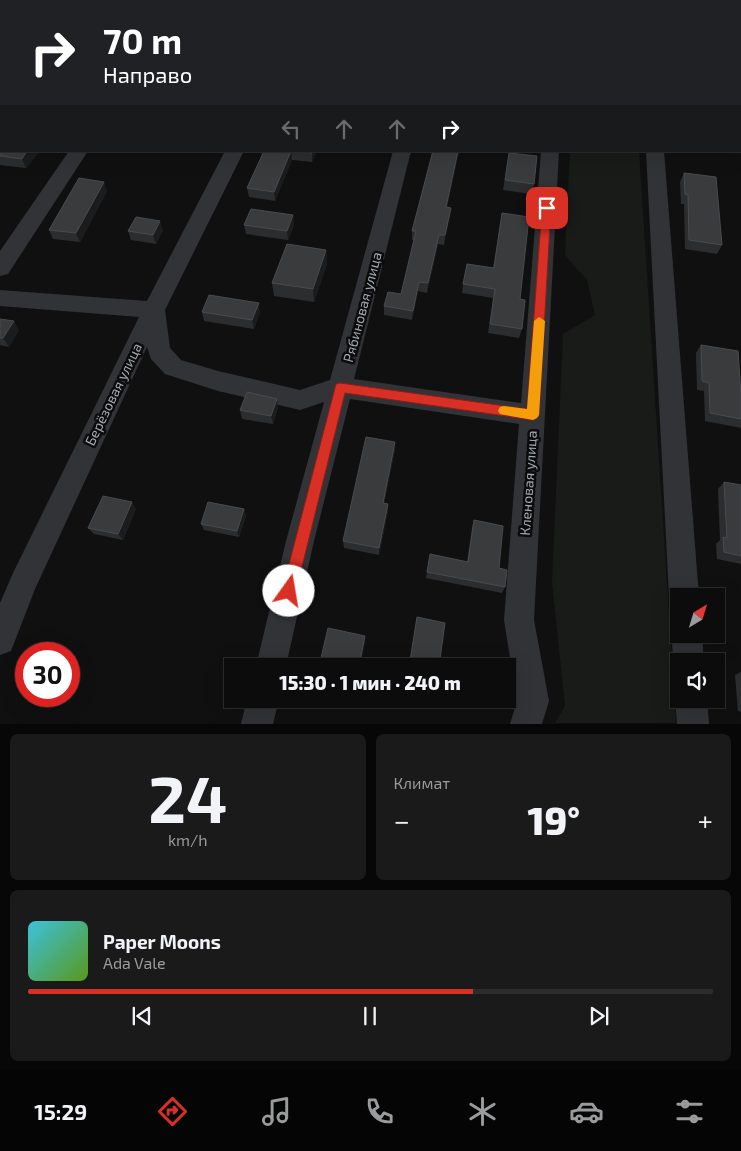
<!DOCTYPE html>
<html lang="ru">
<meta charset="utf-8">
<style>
body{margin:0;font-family:"Exo 2",sans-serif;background:#1a1a1b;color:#f1f3f6;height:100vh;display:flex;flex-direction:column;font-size:19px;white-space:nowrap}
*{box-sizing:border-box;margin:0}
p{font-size:16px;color:#9a9b9d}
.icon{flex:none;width:28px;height:28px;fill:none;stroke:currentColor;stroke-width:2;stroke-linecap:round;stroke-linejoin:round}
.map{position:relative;height:724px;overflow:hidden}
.panel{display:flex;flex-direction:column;gap:10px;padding:10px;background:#070707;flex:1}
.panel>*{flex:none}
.top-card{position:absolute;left:0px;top:0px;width:741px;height:152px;box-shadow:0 5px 20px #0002,0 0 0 1px #2c2c2e;background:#202124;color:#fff;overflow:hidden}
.needle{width:32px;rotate:38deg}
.buttons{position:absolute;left:670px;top:588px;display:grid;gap:10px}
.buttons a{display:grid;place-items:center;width:55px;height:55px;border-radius:0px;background:#0c0c0d;box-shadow:0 5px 20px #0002,0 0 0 1px #2c2c2e;font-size:25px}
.speed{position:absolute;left:15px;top:642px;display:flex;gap:10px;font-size:25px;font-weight:700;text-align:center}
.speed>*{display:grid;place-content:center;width:65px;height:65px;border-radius:50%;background:#0c0c0d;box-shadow:0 5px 20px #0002,0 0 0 1px #2c2c2e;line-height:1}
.speed .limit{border:8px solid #d22;background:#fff;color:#111}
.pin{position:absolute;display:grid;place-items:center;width:42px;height:42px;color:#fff;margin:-21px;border-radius:10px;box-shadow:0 2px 8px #0006}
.me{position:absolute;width:55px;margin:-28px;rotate:13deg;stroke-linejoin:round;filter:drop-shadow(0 0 4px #0008)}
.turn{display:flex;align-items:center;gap:18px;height:105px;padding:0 20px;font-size:22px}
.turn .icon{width:65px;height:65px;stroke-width:2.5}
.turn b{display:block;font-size:35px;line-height:42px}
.lanes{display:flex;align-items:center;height:48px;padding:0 20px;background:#0003;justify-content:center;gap:25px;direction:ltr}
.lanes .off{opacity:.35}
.big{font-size:38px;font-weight:800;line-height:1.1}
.panel .tile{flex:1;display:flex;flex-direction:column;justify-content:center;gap:8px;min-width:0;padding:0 18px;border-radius:8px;background:#1a1a1b}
.panel .dial{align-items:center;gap:0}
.dial b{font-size:65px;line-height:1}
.song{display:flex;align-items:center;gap:15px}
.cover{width:60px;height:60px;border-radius:8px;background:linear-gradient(135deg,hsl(190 70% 55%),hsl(90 70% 35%))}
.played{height:5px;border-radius:2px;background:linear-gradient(90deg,#d93025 65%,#2c2c2e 65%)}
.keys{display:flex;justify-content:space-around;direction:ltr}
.heat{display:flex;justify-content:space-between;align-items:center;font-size:28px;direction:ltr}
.panel .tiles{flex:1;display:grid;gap:10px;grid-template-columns:1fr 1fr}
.tile:last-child{grid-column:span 2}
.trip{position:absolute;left:224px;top:658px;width:292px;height:50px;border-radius:0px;background:#0c0c0d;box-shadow:0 5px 20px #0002,0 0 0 1px #2c2c2e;font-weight:800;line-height:50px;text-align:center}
.menu{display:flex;height:80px;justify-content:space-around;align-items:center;background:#050505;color:#9a9b9d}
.menu .icon{width:35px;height:35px}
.menu .on{color:#d93025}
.menu b{font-size:22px;color:#f1f3f6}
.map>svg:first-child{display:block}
</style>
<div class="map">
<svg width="741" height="724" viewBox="0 0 741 724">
<rect width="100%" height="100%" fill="#101011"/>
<path fill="#181b17" d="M570,151h69l37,572h-121l10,-17 -13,-124 11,-248 32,-19 -8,-35 -22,-25z"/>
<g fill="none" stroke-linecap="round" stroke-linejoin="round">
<g fill="#323336" fill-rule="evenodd">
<path d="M636,0h16l1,1h-16z"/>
<path d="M69,151h19l-80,123 -8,2v-25z"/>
<path d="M225,151h19l-79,159 5,38 11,12 37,11 82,19 30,-10 63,-229h18l-57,228 167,24 20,-252h18l-25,469 15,81 -7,23h-32l7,-23 -13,-81 15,-196 -169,-25 -36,142 -28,125h-30l30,-125 38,-139 -24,8 -82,-19 -53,-17 -14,-15 -4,-12 -112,242 -24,62 -11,4v-52l13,-30 126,-256 -139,-11v-16l147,11z"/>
<path d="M646,151h18l35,445h-20v12l-5,-2 -5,-10z"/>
<path d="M679,622v12h23l2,27h-25v11c-8,-14 -9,-34 -3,-49z"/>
<path d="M679,690v9h28l2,25h-32l-2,-25z"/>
<path d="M247,699h32l-6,25h-32z"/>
</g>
</g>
<g fill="#2c2d2f">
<rect x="336" y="0" width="21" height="1"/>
<path d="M400,0h16l-1,1z"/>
<path d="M740,16l1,5v133l-1,-9z"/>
<path d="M0,145l1,6h36l1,2 -12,15 -26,-3z"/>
<path d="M264,151h53l-5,11 -20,-2 -17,41 -26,-4 -2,-9z"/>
<path d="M432,151h27l-12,56 4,1 -7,37 -6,-1 -11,49 -9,-2 -6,29 -28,-5v-9l17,-12 13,-54h-2v-9l19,-74z"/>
<path d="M509,153l25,31 -3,10 -28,-4z"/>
<path d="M684,173l38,72 -5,9 -32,-5 -1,-45h-3l-1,-22z"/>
<path d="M107,191l-27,51 -27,-3 -4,-9z"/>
<path d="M502,213l20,116 -3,9 -31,-5 5,-35 -31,-5 1,-9 30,-16z"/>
<path d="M244,225h50l-6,15 -42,-6z"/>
<path d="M163,230l-7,14 -25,-4 -3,-9z"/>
<path d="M326,250l1,14 -13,38 -40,-6 -2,-13z"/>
<path d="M202,312h58l-6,17 -50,-8z"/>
<path d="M0,319l19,11 -10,17 -9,-2z"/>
<path d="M701,345l40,50v33l-36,-7 -1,-30 -7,-1 -1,-37z"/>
<path d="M278,407l-5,17 -31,-5 -2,-9z"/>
<path d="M395,442v8l-11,53 4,1v7l-9,44 -35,-7 -1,-7z"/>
<path d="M724,482l17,3v79l-24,-5 -1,-15 4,-4 -2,-51z"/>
<path d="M136,509l-13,31 -29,-6 -6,-6z"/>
<path d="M244,509l2,7 -7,21 -35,-7 -3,-6z"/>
<path d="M474,520l25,48 6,19 -3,6 -76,-15 4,-24 37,8 5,-35z"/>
<path d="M417,617l22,49h-30z"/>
<path d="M365,636v5l-5,25h-22l-16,-3 -1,-5z"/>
<path d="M741,672v40l-3,-1 -3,-36z"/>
</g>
<g fill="#1b1c1d">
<path d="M83,0h11l-1,1h-11z"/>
<path d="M223,0h7l-1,1h-7z"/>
<path d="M27,151h10l1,2 -12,15 -4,-9z"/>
<path d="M291,151l1,9 -17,41 -1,-9z"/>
<path d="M312,151h5l-5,11z"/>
<path d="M458,151h1l-14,65 1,-9z"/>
<path d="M104,182l3,9 -27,51 -4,-9z"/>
<path d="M451,208l-1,9 -6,28 1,-10z"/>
<path d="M293,215l1,10 -6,15 -1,-9z"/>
<path d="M160,221l3,9 -7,14 -3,-9z"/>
<path d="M439,235l-1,9 -11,49 1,-10z"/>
<path d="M326,250l1,14 -13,38 -1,-13z"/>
<path d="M419,282l-1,9 -6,29 1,-9z"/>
<path d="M259,303l1,9 -6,17 -2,-9z"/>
<path d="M14,321l5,9 -10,17 -6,-9z"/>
<path d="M277,399l1,8 -5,17 -2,-8z"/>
<path d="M395,442v8l-13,60 1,-7z"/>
<path d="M132,502l4,7 -13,31 -5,-6z"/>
<path d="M388,504v7l-9,44v-7z"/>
<path d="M244,509l2,7 -7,21 -2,-6z"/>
<path d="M365,636v5l-5,25h-1z"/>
</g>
<g fill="#393b3d" stroke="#494c4f">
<path d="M63,0h20l-1,1h-20z"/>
<path d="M199,0h24l-1,1h-24z"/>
<path d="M740,16l1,5v110h-1z"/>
<path d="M1,143v8h26l-5,8 -22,-3v-11z"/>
<path d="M264,151h27l-17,41 -27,-4z"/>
<path d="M299,151h13v2z"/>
<path d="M433,151h25l-12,56 5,1 -6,27h-6l-11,48 -9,-1 -6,29 -29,-5 4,-14 13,2 15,-63h-4z"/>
<path d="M509,153l28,3 -3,28 -29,-4z"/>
<path d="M684,173l32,4 6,68 -33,-5 -1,-45 -3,-1z"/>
<path d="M79,178l25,4 -28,51 -27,-3z"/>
<path d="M251,209l42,6 -6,16 -43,-6z"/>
<path d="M502,213l27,4 -9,82 5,1 -3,29 -32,-5 5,-35 -32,-5 4,-20 27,4z"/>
<path d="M136,217l24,4 -7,14 -25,-4z"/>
<path d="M287,244l39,6 -13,39 -41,-6z"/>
<path d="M209,295l50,8 -7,17 -50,-8z"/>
<path d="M0,319l14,2 -11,17h-3z"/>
<path d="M701,345l37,6 3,44v24l-31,-6 -1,-30 -7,-2z"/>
<path d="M247,392l30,7 -6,17 -31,-6z"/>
<path d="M366,437l29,5 -12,61 5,1 -9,44 -36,-7z"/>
<path d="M724,482l17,3v71l-17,-4 -1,-15 4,1z"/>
<path d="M103,496l29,6 -14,32 -30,-6z"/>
<path d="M208,502l36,7 -7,22 -36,-7z"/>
<path d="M474,520l29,6 -4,42 8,2 -2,17 -78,-15 3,-18 38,8z"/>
<path d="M417,617l28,6 -6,43h-6l-23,-5z"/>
<path d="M328,628l37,8 -6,30 -38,-8z"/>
</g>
<path fill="#d93025" stroke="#8d1f18" d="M547,204l4,4 -12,207 -2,3 -4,2 -188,-27 -49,198 -2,5 -5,2 -5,-2 -2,-5 54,-207 4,-1 187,26 15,-201z"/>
<path fill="#f59e0b" d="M539,317l6,4 -6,94 -2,3 -4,2 -33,-6 -2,-3 2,-4 4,-1 23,3 7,-88z"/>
<g text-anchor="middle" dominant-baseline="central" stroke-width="5" stroke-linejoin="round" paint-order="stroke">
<g font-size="14" fill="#a3aab0" stroke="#0b0b0c">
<text transform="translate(362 307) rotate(-75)">Рябиновая улица</text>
<text transform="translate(113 394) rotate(-64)">Берёзовая улица</text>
<text transform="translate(528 483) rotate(-86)">Кленовая улица</text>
</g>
</g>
</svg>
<div class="buttons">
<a><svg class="needle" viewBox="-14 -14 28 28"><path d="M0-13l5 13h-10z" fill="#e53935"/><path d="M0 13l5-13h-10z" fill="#9a9b9d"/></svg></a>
<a><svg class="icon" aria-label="sound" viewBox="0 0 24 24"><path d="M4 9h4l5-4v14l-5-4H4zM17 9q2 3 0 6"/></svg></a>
</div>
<div class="speed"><div class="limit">30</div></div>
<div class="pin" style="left:547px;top:208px;background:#d93025"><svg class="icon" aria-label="arrive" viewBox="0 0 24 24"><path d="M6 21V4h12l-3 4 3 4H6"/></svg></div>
<svg class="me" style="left:289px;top:591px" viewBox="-20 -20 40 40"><circle r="19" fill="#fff"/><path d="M0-13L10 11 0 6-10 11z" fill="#d93025"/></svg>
<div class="trip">15:30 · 1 мин · 240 m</div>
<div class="top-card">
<div class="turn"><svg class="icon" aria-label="right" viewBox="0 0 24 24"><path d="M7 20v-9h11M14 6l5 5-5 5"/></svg><div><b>70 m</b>Направо</div></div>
<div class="lanes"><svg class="icon off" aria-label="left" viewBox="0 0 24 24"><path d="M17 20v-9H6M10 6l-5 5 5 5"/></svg><svg class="icon off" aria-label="ahead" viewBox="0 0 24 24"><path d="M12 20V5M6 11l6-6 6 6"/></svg><svg class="icon off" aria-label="ahead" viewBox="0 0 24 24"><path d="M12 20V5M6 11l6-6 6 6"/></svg><svg class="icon" aria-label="right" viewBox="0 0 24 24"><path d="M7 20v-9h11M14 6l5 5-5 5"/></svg></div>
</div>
</div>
<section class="panel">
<div class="tiles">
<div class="tile dial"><b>24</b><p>km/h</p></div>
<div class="tile"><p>Климат</p>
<div class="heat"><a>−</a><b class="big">19°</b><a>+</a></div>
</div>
<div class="tile">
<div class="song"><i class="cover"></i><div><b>Paper Moons</b><p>Ada Vale</p></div></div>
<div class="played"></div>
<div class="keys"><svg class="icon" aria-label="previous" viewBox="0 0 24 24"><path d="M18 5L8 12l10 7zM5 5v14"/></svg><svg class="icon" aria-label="pause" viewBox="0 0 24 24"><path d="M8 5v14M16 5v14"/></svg><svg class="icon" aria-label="next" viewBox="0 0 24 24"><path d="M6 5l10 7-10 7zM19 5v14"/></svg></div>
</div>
</div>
</section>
<nav class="menu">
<b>15:29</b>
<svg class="icon on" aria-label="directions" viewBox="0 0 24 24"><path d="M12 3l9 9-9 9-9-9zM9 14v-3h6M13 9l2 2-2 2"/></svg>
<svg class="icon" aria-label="music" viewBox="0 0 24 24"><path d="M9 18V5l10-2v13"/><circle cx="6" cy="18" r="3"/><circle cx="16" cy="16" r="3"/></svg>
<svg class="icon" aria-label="phone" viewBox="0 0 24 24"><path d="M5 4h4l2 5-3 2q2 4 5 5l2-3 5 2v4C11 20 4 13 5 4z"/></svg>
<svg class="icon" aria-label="climate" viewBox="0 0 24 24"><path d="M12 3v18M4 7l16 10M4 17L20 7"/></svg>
<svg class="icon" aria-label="car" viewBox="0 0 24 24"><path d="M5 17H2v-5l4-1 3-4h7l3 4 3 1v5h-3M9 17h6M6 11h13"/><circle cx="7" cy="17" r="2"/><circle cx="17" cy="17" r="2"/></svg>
<svg class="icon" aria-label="filters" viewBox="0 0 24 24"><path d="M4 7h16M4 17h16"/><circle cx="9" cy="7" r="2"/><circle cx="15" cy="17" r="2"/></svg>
</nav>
